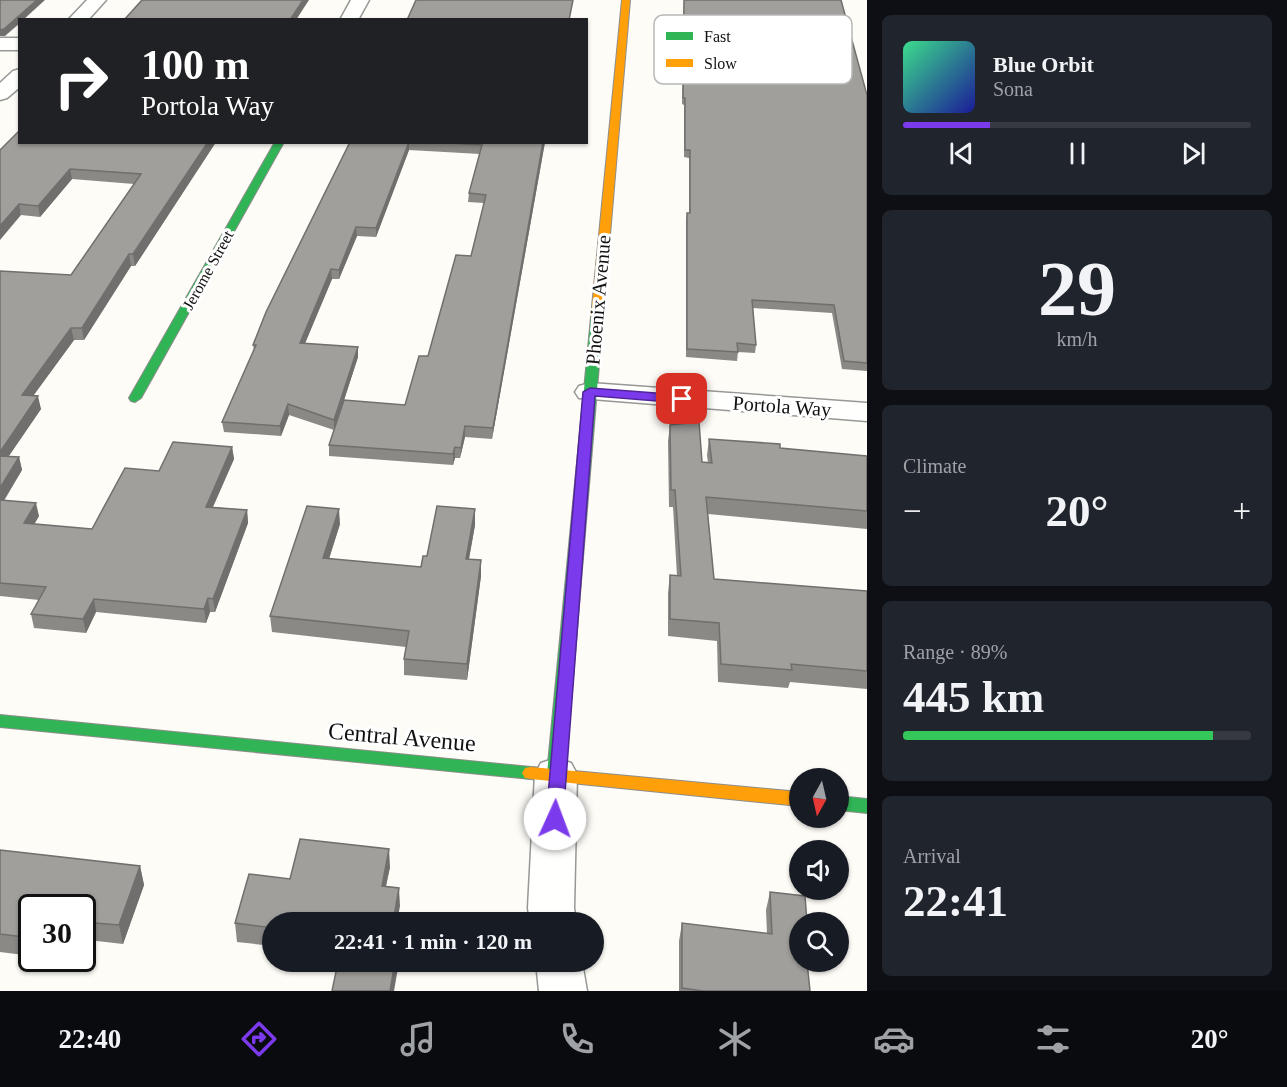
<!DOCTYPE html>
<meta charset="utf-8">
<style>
body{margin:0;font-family:"Times New Roman",serif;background:#20242c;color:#f1f3f6;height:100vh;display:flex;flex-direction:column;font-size:22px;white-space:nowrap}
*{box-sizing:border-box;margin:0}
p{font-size:20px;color:#9ea1a6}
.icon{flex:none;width:33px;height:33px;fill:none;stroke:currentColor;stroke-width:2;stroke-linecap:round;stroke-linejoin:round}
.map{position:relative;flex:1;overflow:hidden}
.side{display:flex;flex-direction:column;gap:15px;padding:15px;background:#0d0f14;width:420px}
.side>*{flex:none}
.guide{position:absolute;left:18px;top:18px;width:570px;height:126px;border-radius:0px;box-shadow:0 2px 4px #0004;background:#202124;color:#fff;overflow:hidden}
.needle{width:39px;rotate:188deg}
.controls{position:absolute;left:789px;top:768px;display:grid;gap:12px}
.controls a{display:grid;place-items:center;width:60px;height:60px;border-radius:50%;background:#171b24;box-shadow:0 2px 4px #0004;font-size:30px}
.speed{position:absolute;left:18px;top:894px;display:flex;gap:12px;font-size:30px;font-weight:700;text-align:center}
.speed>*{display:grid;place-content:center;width:78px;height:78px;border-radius:50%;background:#171b24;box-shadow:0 2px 4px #0004;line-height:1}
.speed .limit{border:3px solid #111;border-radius:9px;background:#fff;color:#111}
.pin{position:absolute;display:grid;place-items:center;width:51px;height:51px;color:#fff;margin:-26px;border-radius:12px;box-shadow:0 3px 9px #0006}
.me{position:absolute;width:66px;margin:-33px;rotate:2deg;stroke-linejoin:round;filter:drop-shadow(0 0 4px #0008)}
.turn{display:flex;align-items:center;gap:21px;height:126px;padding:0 24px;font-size:27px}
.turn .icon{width:78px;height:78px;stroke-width:2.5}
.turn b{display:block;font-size:42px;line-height:51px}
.big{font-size:45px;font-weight:600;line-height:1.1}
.side .tile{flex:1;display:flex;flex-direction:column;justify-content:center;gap:9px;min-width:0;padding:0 21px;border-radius:9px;background:#20242c}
.side .dial{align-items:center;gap:0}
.dial b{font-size:78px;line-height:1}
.song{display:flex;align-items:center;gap:18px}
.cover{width:72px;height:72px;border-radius:9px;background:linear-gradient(135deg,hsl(150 70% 55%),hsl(240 70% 35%))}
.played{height:6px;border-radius:3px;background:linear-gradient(90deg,#7c3aed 25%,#363941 25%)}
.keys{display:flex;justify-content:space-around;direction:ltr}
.heat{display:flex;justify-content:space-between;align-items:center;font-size:33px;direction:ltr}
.charge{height:9px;border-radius:4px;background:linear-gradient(90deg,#34c759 89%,#363941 0)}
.trip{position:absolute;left:262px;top:912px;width:342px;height:60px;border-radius:30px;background:#171b24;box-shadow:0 2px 4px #0004;font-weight:600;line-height:60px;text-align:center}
.menu{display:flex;height:96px;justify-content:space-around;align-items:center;background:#090b0e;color:#9ea1a6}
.menu .icon{width:42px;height:42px}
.menu .selected{color:#7c3aed}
.menu b{font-size:27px;color:#f1f3f6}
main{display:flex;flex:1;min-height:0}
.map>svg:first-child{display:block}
</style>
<main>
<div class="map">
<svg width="867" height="991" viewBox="0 0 867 991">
<rect width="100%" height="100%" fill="#fdfcf7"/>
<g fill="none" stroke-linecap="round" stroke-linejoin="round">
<defs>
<g id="street">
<path d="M87,0h19l-18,20h-20z"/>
<path d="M351,0h18l-11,20h-18z"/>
<rect x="0" y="38" width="20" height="12"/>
<path d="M20,69v18l-13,11 -7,2v-17l13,-12z"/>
<path d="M590,383l277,20v18l-288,-23 -4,-6 4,-6z"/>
<path d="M556,758l15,5 6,11 -3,134 2,14h-46l-2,-14 7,-134 6,-11z"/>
<path d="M536,962h46l5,29h-48z"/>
</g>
<g id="fast">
<path d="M275,142h9l-143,256 -6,4 -4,-1 -2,-3z"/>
<path d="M597,314l6,3 -38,457 -3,5 -6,1 -6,-1 -3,-5 44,-457z"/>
<path d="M0,715l531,52 6,1 3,5 -3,5 -6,1 -531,-52z"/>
<path d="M838,796l29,3v14l-29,-3z"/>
</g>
<g id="slow">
<path d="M622,0h8l-27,317 -6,3 -6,-3z"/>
<path d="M531,767l269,25v14l-269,-27 -6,-1 -3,-5 3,-5z"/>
</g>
</defs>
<use href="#street" stroke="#979795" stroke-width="3"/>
<use href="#fast" stroke="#8e8d8b" stroke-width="2"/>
<use href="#slow" stroke="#8e8d8b" stroke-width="2"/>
<use href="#street" fill="#fffffe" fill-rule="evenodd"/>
<use href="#fast" fill="#30b455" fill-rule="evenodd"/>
<use href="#slow" fill="#ff9f0a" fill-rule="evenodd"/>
</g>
<g fill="#8a8986" fill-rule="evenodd">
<path d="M684,0h157l26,95v276l-25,-2 -10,-56 -79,-5 3,37 -1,8 -17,-1 -1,9 -51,-4v-137l1,-7h2v-55l-5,-1v-52l-2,-1z"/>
<path d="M216,142l-81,124h-4l-47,74h-10l-41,56 8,13 -33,48h11l3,13 -18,31 35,15 -5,8 58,5 67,-58 73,-24 2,12 -21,48 34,3 1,13 -33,89h-5l-4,11 -110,-11 -10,21 -52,-5 -3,-14 8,-14 -39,-4v-325l71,4 63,-91 -62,-5 -32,38 -19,-2 -21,-65z"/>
<path d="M350,142h195l-53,297 -27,-2 -5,21h-5l-2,7 -124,-9v-11l5,-15 -45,-15 -8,21 -57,-4 -2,-10 32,-72 -1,-5zM409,150l71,4 -11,39 -1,9 16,1 -13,53 -43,100 -23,49 -61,-5 14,-43 -53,-14 27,-64h7l18,-43 19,1z"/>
<path d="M670,425l32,37 6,1 -1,-8 2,-16 71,9 87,8v73l-159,-15 6,65 153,12v98l-77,-7 -2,6 -70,-6 -1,-41 -49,-5v-43l2,-18 7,1 -4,-69h-4l-1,-66z"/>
<path d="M475,509v16l-6,34 12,1v16l-14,104 -63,-5v-16l2,-12 -134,-15 -2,-16 70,-92 -11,35 92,8 6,-11z"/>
<path d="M0,850l140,16 4,19 -21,59 -35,-4 -6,13v-45h-50v48l-32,-4z"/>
<path d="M390,867l-4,19 14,20 -127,16v24l-36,-4 -2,-19 55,-44z"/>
<path d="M770,892l30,30 10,69h-131v-50l3,-18 85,11 -1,-24z"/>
<path d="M56,958h24l-1,3z"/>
</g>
<g fill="#716f6d">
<path d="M37,0h8l-22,20h-3v3l-15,13h-5v-6z"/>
<path d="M303,0h6l-13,20h-6z"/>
<path d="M208,142h8l-81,124 -2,-12z"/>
<path d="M409,142v8l-33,87v-9z"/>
<path d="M543,142h2l-53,297 1,-11z"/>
<path d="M70,169l2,10 -32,38 -2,-11z"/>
<path d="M19,204l2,11 -21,25v-14z"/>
<path d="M356,227l1,9 -18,43v-9z"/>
<path d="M129,254l2,12 -47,74 -2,-12z"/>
<path d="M331,269l1,10 -31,74 -1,-10z"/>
<path d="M71,328l3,12 -49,67 -3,-12z"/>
<path d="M358,347v10l-24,74v-11z"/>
<path d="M38,396l3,13 -41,60v-17z"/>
<path d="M288,404l1,11 -8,21 -1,-10z"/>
<path d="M465,426v11l-5,21 1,-10z"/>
<path d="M232,447l2,12 -27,61 -1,-13z"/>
<path d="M455,447v11l-2,7v-11z"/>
<path d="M19,457l3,13 -22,36v-18z"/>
<path d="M36,503l3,13 -12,21 -3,-14z"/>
<path d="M339,509l1,15 -16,50 -1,-16z"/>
<path d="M475,509v16l-9,50v-16z"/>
<path d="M247,510l1,13 -33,89 -2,-13z"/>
<path d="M481,560v16l-14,104v-16z"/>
<path d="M208,598l2,14 -4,11 -2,-14z"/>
<path d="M94,599l2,13 -10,21 -3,-14z"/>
<path d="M389,849l1,18 -8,37v-18z"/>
<path d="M140,866l4,19 -21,59 -4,-19z"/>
<path d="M399,888l1,18 -3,16h-4z"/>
<path d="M83,922l5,18 -6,13v-30z"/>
<path d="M395,962h4l-5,29h-4z"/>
</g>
<g fill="#a19f9c" stroke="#716f6d" stroke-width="1.5">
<path d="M0,0h37l-33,29 -4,1z"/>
<path d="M142,0h161l-13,20h-166z"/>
<path d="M416,0h157l-4,20h-162z"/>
<path d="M684,0h157l26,95v268l-23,-2 -10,-56 -82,-5 4,45 -19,-2 1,9 -51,-3v-136h3v-63h-5v-52h-2z"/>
<path d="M20,130v12h188l-75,112h-4l-47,74h-11l-49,67 16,1 -38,56v-181l71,4 70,-101 -71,-5 -32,37 -19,-2 -19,22v-76z"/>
<path d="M350,142h59l-33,86 -20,-1 -17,43 -8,-1 -31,74 58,4 -24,73 -46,-16 -8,22 -58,-4 34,-77h-3l13,-33z"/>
<path d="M435,142h108l-50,286 -28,-2 -4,22 -6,-1 -2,7 -124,-9 15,-45 61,5 14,-49h9l28,-101 15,1 15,-61 -17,-2 13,-48z"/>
<path d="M699,422l3,40 10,1 -3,-24 71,5v4l87,8v55l-161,-14 8,82 153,12v80l-76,-7 1,6 -71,-6 -2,-41 -49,-4v-44l11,1 -6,-86h-4l-1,-65z"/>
<path d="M173,442l59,5 -26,60 41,3 -34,89 -5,-1 -4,11 -110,-10 -11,20 -52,-5 15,-27 -46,-4v-83l36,3 -12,20 68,6 33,-61 34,3z"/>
<path d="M0,456l19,1 -19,31z"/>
<path d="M307,506l32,3 -16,49 98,9 2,-11h4l10,-50 38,3 -9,50 15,1 -14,104 -63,-5 5,-28 -139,-15z"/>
<path d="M300,839l89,10 -7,37 17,2 -6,34h-120v6l-38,-5 14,-49 41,5z"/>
<path d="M0,850l140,16 -21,59 -36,-3 -1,1v-15h-50v30l-32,-4z"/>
<path d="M770,892l35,4 2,26h-7v40h7l3,29h-107l-21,-3v-65l90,11z"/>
<path d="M338,962h57l-5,29h-58z"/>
</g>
<path fill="#7c3aed" stroke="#51269a" stroke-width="1.5" d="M590,388l92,7 6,4 -6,4 -87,-7 -32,423 -2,5h-13l-2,-5 37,-427z"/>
<g text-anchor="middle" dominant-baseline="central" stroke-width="6" stroke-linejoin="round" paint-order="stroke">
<g font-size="16" fill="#111" stroke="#fff">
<text transform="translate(208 270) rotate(-61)">Jerome Street</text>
</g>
<g font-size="20" fill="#111" stroke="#fff">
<text transform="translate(598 300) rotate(-85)">Phoenix Avenue</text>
<text transform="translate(782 406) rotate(4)">Portola Way</text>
</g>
<g font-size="24" fill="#111" stroke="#fff">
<text transform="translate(402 737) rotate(5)">Central Avenue</text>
</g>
</g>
<rect x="654" y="15" width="198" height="69" rx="9" fill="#fff" stroke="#b8b8b8" stroke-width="1.5"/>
<rect x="666" y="32" width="27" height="8" fill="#30b455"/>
<rect x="666" y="59" width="27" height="8" fill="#ff9f0a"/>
<g font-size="16" fill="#111">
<text x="704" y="42">Fast</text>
<text x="704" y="69">Slow</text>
</g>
</svg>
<div class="controls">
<a><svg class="needle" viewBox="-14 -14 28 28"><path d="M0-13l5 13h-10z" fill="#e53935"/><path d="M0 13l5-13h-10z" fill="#9ea1a6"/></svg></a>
<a><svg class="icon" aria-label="sound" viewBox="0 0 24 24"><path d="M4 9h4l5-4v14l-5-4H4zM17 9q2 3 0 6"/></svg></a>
<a><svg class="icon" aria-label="search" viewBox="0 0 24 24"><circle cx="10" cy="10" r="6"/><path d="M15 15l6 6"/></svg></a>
</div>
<div class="speed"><div class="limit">30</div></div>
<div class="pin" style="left:682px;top:399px;background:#d93025"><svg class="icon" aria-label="arrive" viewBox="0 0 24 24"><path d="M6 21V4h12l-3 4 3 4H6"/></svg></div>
<svg class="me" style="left:555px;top:819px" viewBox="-20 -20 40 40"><circle r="19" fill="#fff"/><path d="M0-13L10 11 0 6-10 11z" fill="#7c3aed"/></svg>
<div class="trip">22:41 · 1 min · 120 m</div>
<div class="guide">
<div class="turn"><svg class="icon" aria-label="right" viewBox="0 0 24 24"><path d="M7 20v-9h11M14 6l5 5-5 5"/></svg><div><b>100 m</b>Portola Way</div></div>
</div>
</div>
<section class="side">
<div class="tile">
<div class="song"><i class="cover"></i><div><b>Blue Orbit</b><p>Sona</p></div></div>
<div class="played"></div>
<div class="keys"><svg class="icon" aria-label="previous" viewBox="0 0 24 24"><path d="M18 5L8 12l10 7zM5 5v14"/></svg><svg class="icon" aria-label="pause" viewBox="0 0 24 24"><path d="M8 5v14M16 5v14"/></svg><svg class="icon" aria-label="next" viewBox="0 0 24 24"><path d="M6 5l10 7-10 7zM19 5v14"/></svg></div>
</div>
<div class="tile dial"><b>29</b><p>km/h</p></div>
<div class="tile"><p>Climate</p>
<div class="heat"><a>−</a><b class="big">20°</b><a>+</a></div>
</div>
<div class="tile"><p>Range · 89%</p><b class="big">445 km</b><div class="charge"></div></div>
<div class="tile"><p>Arrival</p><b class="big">22:41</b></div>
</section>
</main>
<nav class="menu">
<b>22:40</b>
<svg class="icon selected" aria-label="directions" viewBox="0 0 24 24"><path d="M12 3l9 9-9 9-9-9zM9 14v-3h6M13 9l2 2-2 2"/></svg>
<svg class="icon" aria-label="music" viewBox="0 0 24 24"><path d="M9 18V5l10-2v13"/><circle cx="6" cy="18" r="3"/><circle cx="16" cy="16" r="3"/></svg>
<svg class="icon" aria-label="phone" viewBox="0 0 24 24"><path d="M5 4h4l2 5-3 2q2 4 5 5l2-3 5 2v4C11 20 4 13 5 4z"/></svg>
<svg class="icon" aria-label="climate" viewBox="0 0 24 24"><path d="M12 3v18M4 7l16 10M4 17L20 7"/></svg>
<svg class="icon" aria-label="car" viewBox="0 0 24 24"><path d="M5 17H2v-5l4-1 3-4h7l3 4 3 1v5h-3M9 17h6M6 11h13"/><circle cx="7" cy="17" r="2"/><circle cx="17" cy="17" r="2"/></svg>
<svg class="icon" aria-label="filters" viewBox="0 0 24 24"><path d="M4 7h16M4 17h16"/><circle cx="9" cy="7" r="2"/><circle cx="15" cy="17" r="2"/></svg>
<b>20°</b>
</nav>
